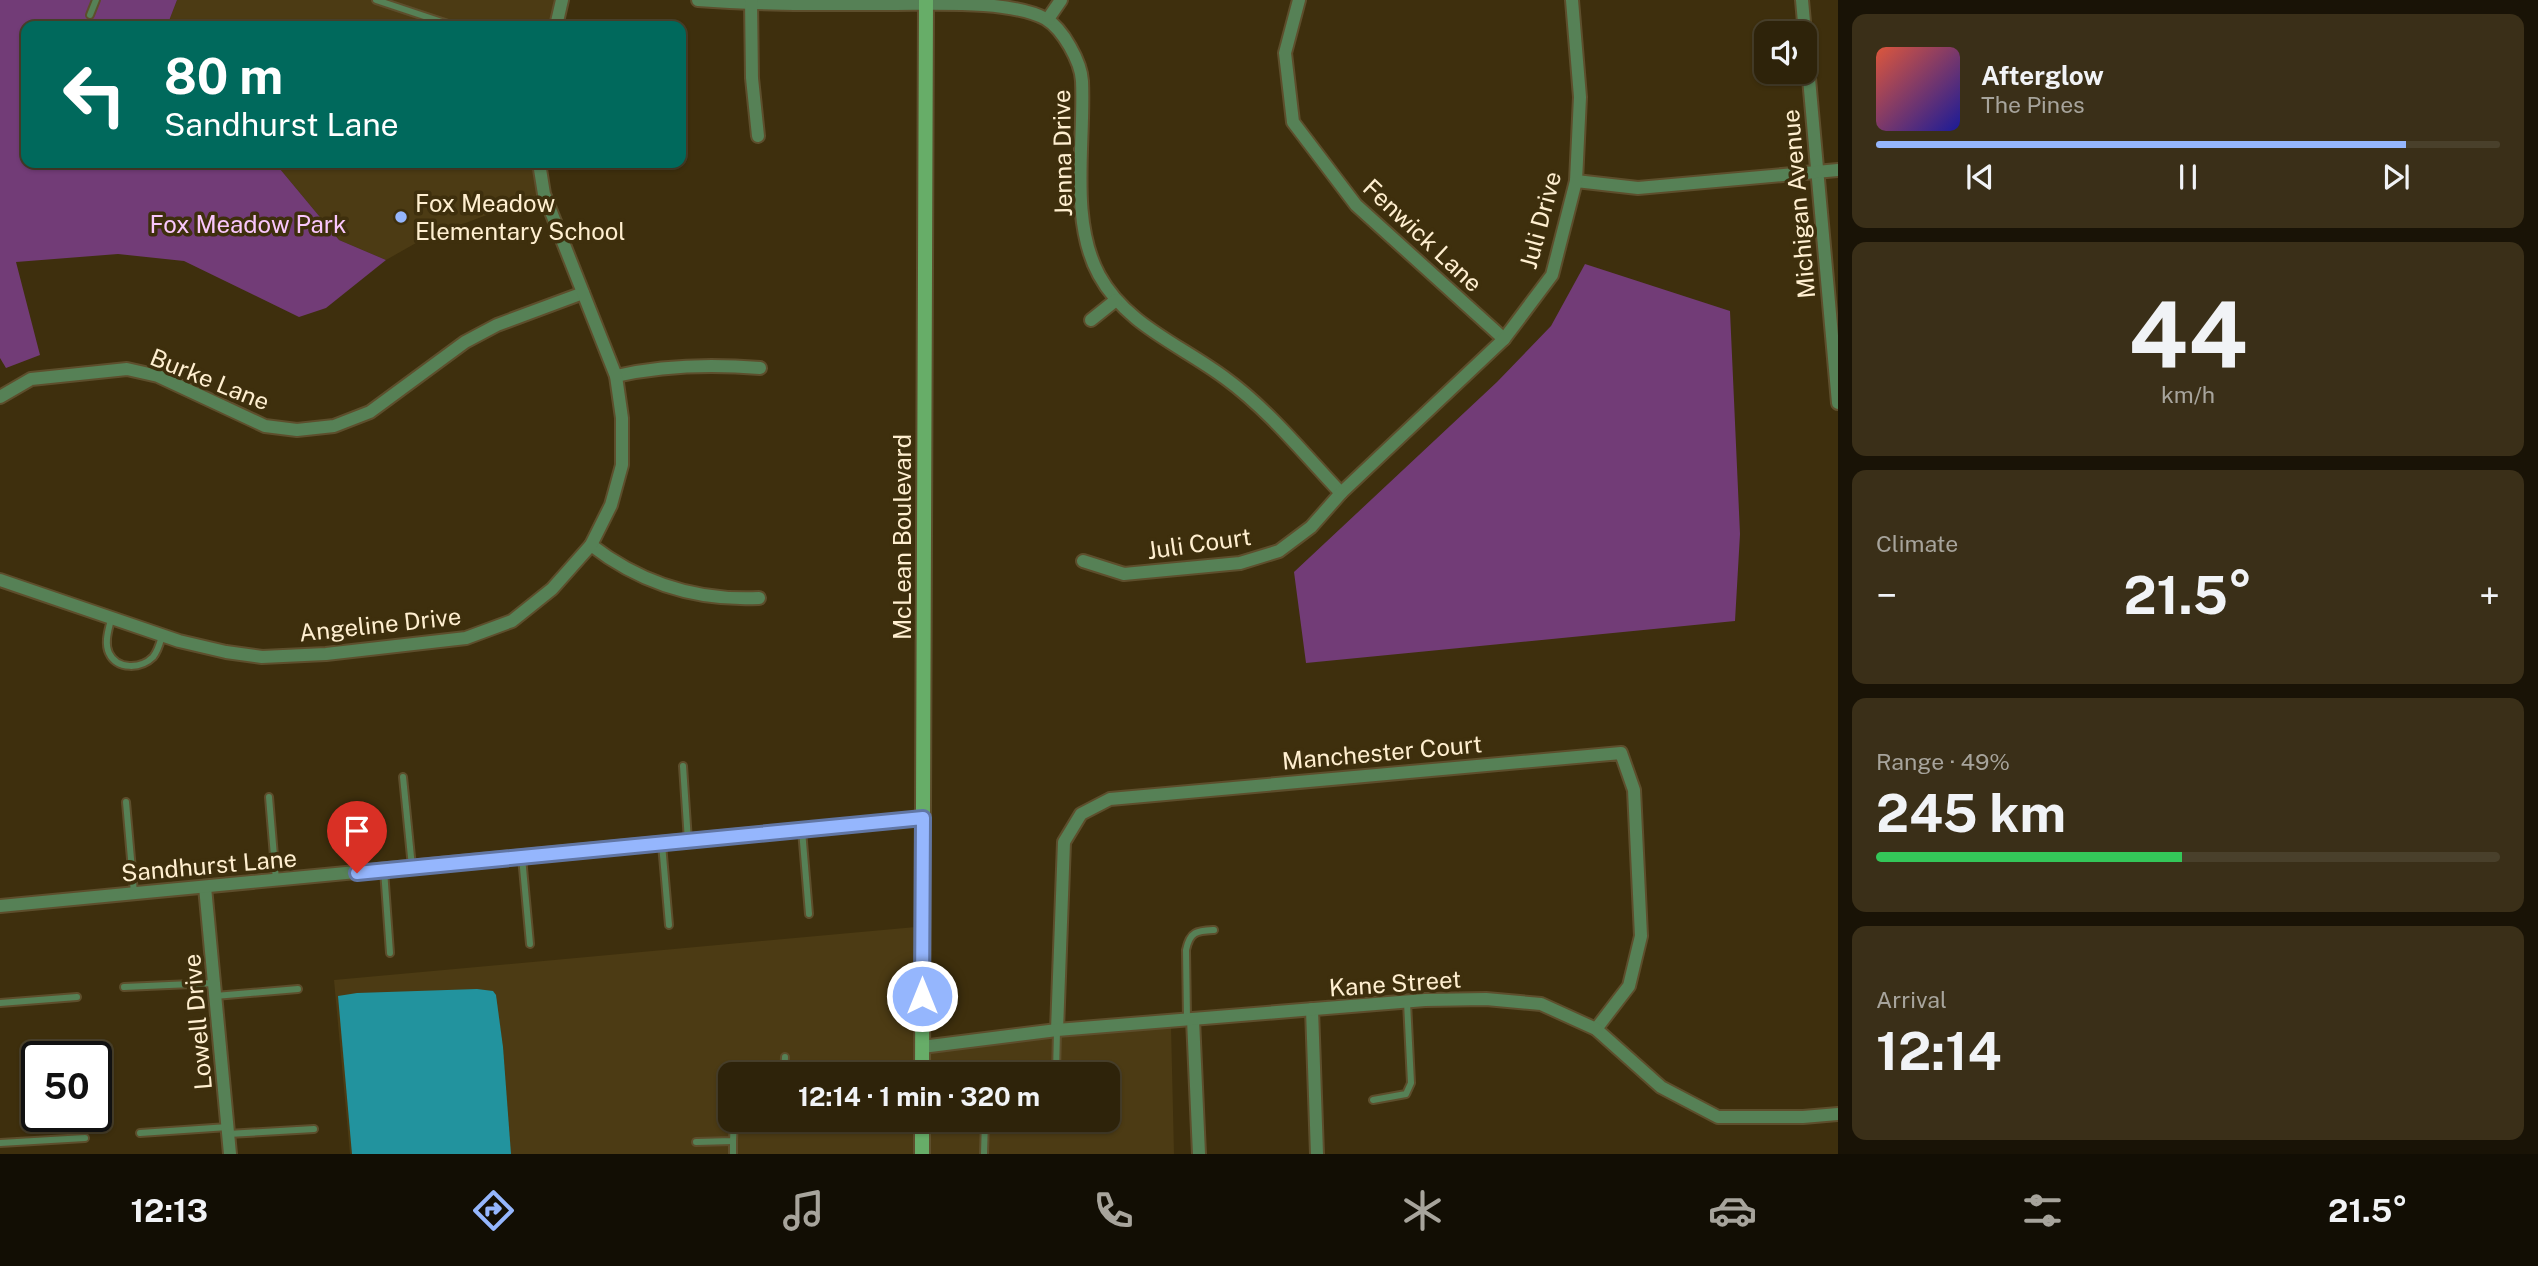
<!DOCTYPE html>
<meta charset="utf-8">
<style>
body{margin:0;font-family:"Public Sans",sans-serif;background:#3a2f18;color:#f1f3f6;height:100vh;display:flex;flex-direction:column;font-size:26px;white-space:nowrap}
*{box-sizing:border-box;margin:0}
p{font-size:23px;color:#a7a49c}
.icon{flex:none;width:38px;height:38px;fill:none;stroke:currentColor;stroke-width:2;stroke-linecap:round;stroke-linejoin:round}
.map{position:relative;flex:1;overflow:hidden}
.details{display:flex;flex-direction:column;gap:14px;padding:14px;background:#191306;width:700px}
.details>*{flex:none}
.top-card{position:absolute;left:21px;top:21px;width:665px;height:147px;border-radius:14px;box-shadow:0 2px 5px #0004,0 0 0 2px #49402b;background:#00695c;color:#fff;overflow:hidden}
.fabs{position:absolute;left:1754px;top:21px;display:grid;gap:14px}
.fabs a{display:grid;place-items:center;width:63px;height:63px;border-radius:14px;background:#2e230a;box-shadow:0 2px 5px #0004,0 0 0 2px #49402b;font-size:35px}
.speed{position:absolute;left:21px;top:1041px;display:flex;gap:14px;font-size:35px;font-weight:700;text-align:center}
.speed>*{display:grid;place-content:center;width:91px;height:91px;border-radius:50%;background:#2e230a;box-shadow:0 2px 5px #0004,0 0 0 2px #49402b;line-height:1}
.speed .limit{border:4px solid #111;border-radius:10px;background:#fff;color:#111}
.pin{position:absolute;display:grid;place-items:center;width:60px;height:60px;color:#fff;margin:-72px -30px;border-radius:50% 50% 50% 0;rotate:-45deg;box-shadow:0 0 7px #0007}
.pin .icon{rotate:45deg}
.me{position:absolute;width:77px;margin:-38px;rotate:0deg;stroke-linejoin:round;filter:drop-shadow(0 0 5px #0008)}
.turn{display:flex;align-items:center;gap:24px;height:147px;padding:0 28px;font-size:32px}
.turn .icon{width:91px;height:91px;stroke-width:2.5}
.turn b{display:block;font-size:49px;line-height:60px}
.big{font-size:52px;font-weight:700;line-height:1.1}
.details .tile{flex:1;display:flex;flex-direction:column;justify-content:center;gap:10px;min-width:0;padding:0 24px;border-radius:14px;background:#3a2f18}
.details .dial{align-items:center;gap:0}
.dial b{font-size:91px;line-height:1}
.song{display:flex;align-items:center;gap:21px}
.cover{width:84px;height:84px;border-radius:10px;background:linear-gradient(135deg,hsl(10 70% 55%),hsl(240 70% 35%))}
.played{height:7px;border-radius:4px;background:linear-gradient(90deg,#95b6fd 85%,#49402b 85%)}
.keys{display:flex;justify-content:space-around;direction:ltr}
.heat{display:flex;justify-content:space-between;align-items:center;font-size:38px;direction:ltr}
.charge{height:10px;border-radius:5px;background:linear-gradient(90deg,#34c759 49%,#49402b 0)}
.trip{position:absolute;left:718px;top:1062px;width:402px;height:70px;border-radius:14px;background:#2e230a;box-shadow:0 2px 5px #0004,0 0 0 2px #49402b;font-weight:700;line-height:70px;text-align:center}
.tab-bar{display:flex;height:112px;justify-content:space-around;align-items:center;background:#120e04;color:#a7a49c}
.tab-bar .icon{width:49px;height:49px}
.tab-bar .selected{color:#95b6fd}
.tab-bar b{font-size:32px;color:#f1f3f6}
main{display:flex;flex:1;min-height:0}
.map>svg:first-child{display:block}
</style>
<main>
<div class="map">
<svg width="1838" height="1154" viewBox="0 0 1838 1154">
<rect width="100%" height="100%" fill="#3e2f0d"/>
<g fill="#4c3b14">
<path d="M177,0h381l-7,26h-384z"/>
<path d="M275,163h259l6,32 -117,44 -37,21 -47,-20z"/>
<path d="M916,927v147h-186v46h186v34h-566l-16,-174z"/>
<path d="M1171,1026l3,128h-247v-34h181v-46h-181v-24z"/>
</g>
<g fill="#723c77">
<path d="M0,0h177l-10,26h-141v137h249l64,77 47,20 -60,48 -27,9 -115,-56 -66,-7 -102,8 24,93 -34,13 -6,-10z"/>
<path d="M1585,264l145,47 10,223 -5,87 -429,42 -12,-91 203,-190 54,-56z"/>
</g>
<path fill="#22939e" d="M477,989l16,2 3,4 7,52 8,107h-159l-14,-158 19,-3z"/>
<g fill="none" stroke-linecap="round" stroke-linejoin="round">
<defs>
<g id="lane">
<path d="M376,0l78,26"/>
<path d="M90,15l6,-15"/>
<path d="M111,619c-2,10 -7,23 -2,34 8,17 32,16 44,4 5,-6 7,-14 9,-21"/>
<path d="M683,766l5,75"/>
<path d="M403,777l9,90"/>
<path d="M269,797l7,83"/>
<path d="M126,802l8,91"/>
<path d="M802,830l7,84"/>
<path d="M662,844l7,81"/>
<path d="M522,857l8,87"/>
<path d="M384,870l6,83"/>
<path d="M124,987l90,-4"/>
<path d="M215,996l83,-7"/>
<path d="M0,1003l77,-6"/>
<path d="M1187,1019l-1,-69c4,-19 11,-19 28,-20"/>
<path d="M784,1074l1,-17"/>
<path d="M1056,1074l1,-44"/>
<path d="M1373,1100l33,-6 5,-11 -4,-81"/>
<path d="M140,1133l88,-6"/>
<path d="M228,1134l86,-5"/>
<path d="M696,1142l37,-1 1,-21"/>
<path d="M0,1143l85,-5"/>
<path d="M733,1154v-13"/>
<path d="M984,1154l1,-34"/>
</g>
<g id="street">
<path d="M698,0c65,5 131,4 196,4 41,0 117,-4 152,15 17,10 35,43 36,62 3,61 -13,139 17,194 27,50 82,70 126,103 44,32 79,76 116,115"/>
<path d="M751,0l1,78 6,58"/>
<path d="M1299,0l-14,53 8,69 63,83 148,134"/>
<path d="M1802,0l36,403"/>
<path d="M1048,19l13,-19"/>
<path d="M556,26l6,-26"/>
<path d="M1576,181l62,7 200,-18"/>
<path d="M1091,320l25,-20"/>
<path d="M616,376c48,-11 95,-12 144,-8"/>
<path d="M0,397l31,-18 96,-10 31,7 107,50 32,4 37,-4 36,-14 95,-70 32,-17 86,-32"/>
<path d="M591,545c49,38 106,56 168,53"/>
<path d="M1083,561l41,13 116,-11 39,-12 32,-24 30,-34 163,-154 48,-64 24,-94 4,-84 -8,-97"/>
<path d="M0,580l179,61 47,11 36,5 64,-3 140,-16 46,-17 40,-32 39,-44 20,-40 11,-40v-47l-6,-42 -72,-182 -5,-31"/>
<path d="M205,887l25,267"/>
<path d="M0,906l923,-88"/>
<path d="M1312,1009l5,145"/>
<path d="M1193,1019l6,135"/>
<path d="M1057,1030l7,-188 17,-28 29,-15 511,-46 13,37 7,146 -12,50 -33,43"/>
<path d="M922,1047l135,-17 368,-30 61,-1 55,5 55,25 65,58 57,30h85l35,-3"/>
</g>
<g id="secondary">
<path d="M922,1074l4,-1074"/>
<path d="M922,1120v34"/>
</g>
</defs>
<use href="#lane" stroke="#5d4e2c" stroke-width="10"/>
<use href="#street" stroke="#5d4e2c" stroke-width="16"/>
<use href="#secondary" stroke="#5d4e2c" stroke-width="18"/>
<use href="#lane" stroke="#568156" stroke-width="6"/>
<use href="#street" stroke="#568156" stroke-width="12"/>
<use href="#secondary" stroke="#67ad68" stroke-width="14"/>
</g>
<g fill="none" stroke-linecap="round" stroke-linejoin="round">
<defs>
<path id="route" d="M357,873l566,-55 -1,178"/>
</defs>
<use href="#route" stroke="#6176a4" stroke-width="18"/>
<use href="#route" stroke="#95b6fd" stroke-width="12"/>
</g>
<circle fill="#95b6fd" stroke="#3e2f0d" stroke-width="2.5" cx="401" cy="217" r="7"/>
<g text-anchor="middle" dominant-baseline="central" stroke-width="7" stroke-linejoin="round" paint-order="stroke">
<g font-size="24" fill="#ffefd0" stroke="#3e2f0d">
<text transform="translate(1062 153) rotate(-91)">Jenna Drive</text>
<text transform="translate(1798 204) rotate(-95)">Michigan Avenue</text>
<text transform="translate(1540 220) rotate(-75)">Juli Drive</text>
<text transform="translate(1423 235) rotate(43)">Fenwick Lane</text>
<text transform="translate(210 379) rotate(22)">Burke Lane</text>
<text transform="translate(902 537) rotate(-90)">McLean Boulevard</text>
<text transform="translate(1199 543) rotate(-8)">Juli Court</text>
<text transform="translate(380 624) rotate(-6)">Angeline Drive</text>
<text transform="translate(1382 752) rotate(-5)">Manchester Court</text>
<text transform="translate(209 865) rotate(-5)">Sandhurst Lane</text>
<text transform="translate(1395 983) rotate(-4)">Kane Street</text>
<text transform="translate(197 1022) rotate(-95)">Lowell Drive</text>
</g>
<g font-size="24" fill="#ffefd0" stroke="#3e2f0d" text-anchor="start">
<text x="415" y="203">Fox Meadow<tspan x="415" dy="28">Elementary School</tspan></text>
</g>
<g font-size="24" fill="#f9c7fc" stroke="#3e2f0d">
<text x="248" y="224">Fox Meadow Park</text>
</g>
</g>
</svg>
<div class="fabs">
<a><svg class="icon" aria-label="sound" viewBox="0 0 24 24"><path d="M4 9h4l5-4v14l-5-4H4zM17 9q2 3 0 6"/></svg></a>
</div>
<div class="speed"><div class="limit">50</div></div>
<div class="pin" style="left:357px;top:873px;background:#d93025"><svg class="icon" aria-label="arrive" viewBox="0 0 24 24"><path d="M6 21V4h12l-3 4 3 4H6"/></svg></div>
<svg class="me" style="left:922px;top:996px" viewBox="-20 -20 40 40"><circle r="17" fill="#95b6fd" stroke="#fff" stroke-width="3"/><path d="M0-11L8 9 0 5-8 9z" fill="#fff"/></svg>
<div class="trip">12:14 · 1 min · 320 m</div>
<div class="top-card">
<div class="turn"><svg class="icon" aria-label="left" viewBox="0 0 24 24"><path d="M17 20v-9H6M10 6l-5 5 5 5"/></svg><div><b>80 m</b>Sandhurst Lane</div></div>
</div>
</div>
<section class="details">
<div class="tile">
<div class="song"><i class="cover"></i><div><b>Afterglow</b><p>The Pines</p></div></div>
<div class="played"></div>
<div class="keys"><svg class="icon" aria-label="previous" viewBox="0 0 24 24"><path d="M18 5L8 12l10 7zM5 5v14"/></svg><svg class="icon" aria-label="pause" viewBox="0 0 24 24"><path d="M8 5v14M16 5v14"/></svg><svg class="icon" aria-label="next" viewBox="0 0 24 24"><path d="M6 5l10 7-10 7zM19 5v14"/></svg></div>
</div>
<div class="tile dial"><b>44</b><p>km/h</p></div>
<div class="tile"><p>Climate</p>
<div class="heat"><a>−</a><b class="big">21.5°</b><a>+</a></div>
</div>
<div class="tile"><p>Range · 49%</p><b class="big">245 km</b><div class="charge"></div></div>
<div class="tile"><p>Arrival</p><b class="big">12:14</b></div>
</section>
</main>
<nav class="tab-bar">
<b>12:13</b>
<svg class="icon selected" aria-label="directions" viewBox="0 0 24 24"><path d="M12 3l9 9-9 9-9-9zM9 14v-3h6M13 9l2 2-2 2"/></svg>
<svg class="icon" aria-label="music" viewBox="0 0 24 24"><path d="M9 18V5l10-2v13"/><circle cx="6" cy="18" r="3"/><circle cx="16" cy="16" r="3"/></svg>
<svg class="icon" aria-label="phone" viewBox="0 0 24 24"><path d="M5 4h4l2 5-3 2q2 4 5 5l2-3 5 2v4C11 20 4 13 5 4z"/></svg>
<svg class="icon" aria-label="climate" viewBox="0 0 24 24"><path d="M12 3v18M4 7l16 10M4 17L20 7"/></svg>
<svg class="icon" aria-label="car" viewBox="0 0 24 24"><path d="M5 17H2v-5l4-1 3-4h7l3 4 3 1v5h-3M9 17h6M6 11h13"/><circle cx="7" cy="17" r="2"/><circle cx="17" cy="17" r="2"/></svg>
<svg class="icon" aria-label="filters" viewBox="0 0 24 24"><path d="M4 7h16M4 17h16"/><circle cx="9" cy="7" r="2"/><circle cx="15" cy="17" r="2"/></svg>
<b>21.5°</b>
</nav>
